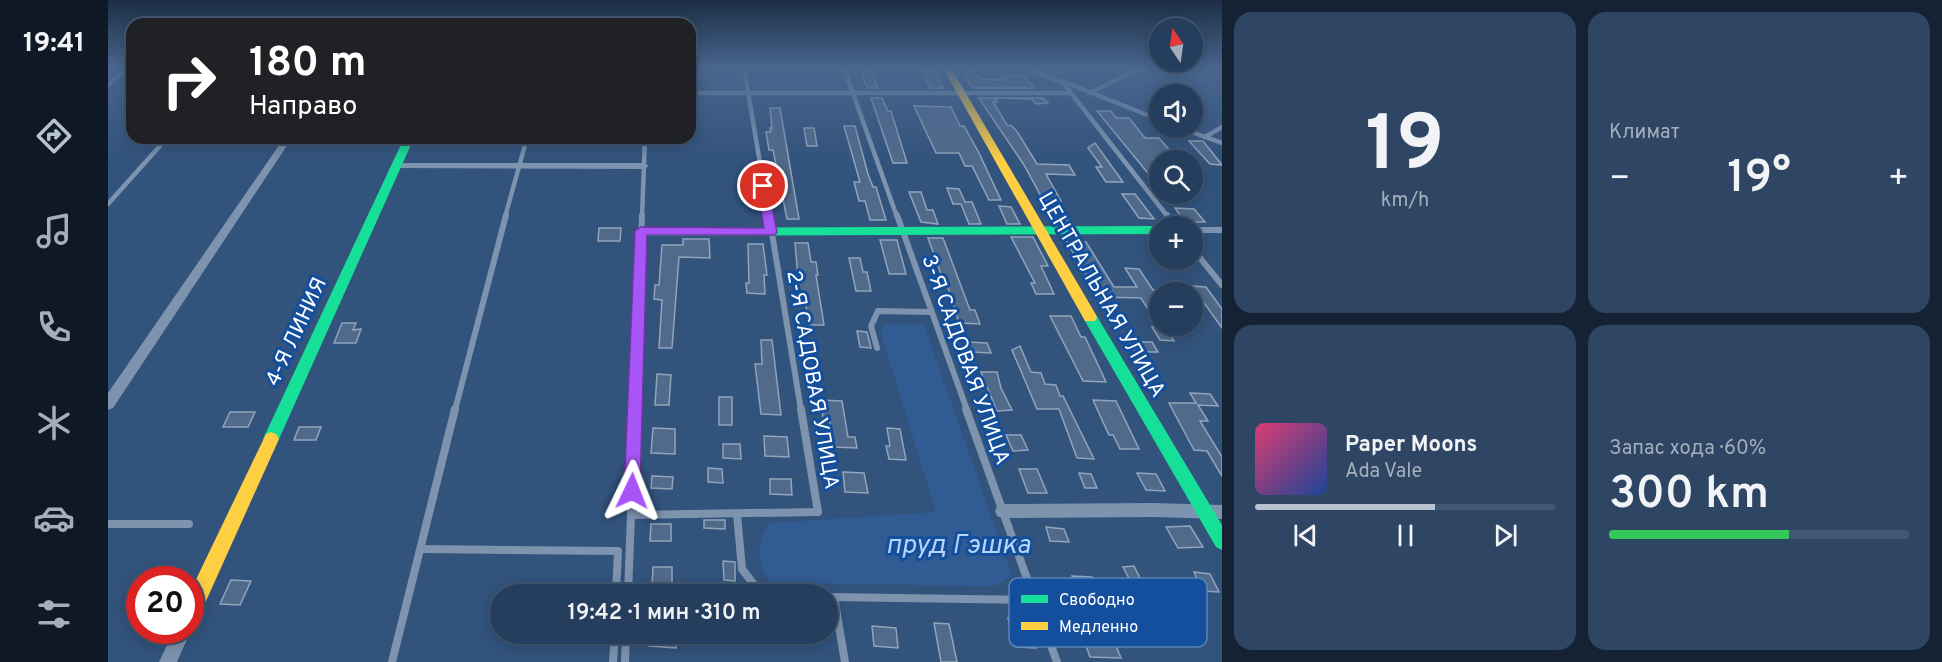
<!DOCTYPE html>
<html lang="ru">
<meta charset="utf-8">
<style>
body{margin:0;font-family:Overpass,sans-serif;background:#2e4563;color:#f1f3f6;height:100vh;display:flex;flex-direction:column;font-size:22px;white-space:nowrap}
*{box-sizing:border-box;margin:0}
p{font-size:20px;color:#a4aebc}
.icon{flex:none;width:33px;height:33px;fill:none;stroke:currentColor;stroke-width:2;stroke-linecap:round;stroke-linejoin:round}
.map{position:relative;flex:1;overflow:hidden}
.drawer{display:flex;flex-direction:column;gap:12px;padding:12px;background:#152233;width:720px}
.drawer>*{flex:none}
.hud{position:absolute;left:18px;top:18px;width:570px;height:126px;border-radius:18px;box-shadow:0 3px 15px #0003,0 0 0 2px #425772;background:#202124;color:#fff;overflow:hidden}
.needle{width:39px;rotate:347deg}
.tools{position:absolute;left:1041px;top:18px;display:grid;gap:12px}
.tools a{display:grid;place-items:center;width:54px;height:54px;border-radius:50%;background:#263e5d;box-shadow:0 3px 15px #0003,0 0 0 2px #425772;font-size:30px}
.speed{position:absolute;left:18px;top:566px;display:flex;gap:12px;font-size:30px;font-weight:700;text-align:center}
.speed>*{display:grid;place-content:center;width:78px;height:78px;border-radius:50%;background:#263e5d;box-shadow:0 3px 15px #0003,0 0 0 2px #425772;line-height:1}
.speed .limit{border:9px solid #d22;background:#fff;color:#111}
.pin{position:absolute;display:grid;place-items:center;width:51px;height:51px;color:#fff;margin:-26px;border:3px solid #fff;border-radius:50%;box-shadow:0 2px 6px #0007}
.me{position:absolute;width:66px;margin:-33px;rotate:2deg;stroke-linejoin:round;filter:drop-shadow(0 0 4px #0008)}
.turn{display:flex;align-items:center;gap:21px;height:126px;padding:0 24px;font-size:27px}
.turn .icon{width:78px;height:78px;stroke-width:2.5}
.turn b{display:block;font-size:42px;line-height:51px}
.big{font-size:45px;font-weight:600;line-height:1.1}
.drawer .card{flex:1;display:flex;flex-direction:column;justify-content:center;gap:9px;min-width:0;padding:0 21px;border-radius:18px;background:#2e4563}
.drawer .dial{align-items:center;gap:0}
.dial b{font-size:78px;line-height:1}
.song{display:flex;align-items:center;gap:18px}
.cover{width:72px;height:72px;border-radius:9px;background:linear-gradient(135deg,hsl(340 70% 55%),hsl(220 70% 35%))}
.played{height:6px;border-radius:3px;background:linear-gradient(90deg,#b7c3d1 60%,#425772 60%)}
.keys{display:flex;justify-content:space-around;direction:ltr}
.heat{display:flex;justify-content:space-between;align-items:center;font-size:33px;direction:ltr}
.charge{height:9px;border-radius:4px;background:linear-gradient(90deg,#34c759 60%,#425772 0)}
.drawer .tiles{flex:1;display:grid;gap:12px;grid-template-columns:repeat(2,1fr)}
.trip{position:absolute;left:382px;top:584px;width:348px;height:60px;border-radius:30px;background:#263e5d;box-shadow:0 3px 15px #0003,0 0 0 2px #425772;font-weight:600;line-height:60px;text-align:center}
main{display:flex;flex:1;min-height:0}
.menu{display:flex;flex-direction:column;width:108px;justify-content:space-around;align-items:center;background:#0f1925;color:#a4aebc}
.menu .icon{width:42px;height:42px}
.menu .selected{color:#b7c3d1}
.menu b{font-size:27px;color:#f1f3f6}
.map>svg:first-child{display:block}
</style>
<main>
<nav class="menu">
<b>19:41</b>
<svg class="icon selected" aria-label="directions" viewBox="0 0 24 24"><path d="M12 3l9 9-9 9-9-9zM9 14v-3h6M13 9l2 2-2 2"/></svg>
<svg class="icon" aria-label="music" viewBox="0 0 24 24"><path d="M9 18V5l10-2v13"/><circle cx="6" cy="18" r="3"/><circle cx="16" cy="16" r="3"/></svg>
<svg class="icon" aria-label="phone" viewBox="0 0 24 24"><path d="M5 4h4l2 5-3 2q2 4 5 5l2-3 5 2v4C11 20 4 13 5 4z"/></svg>
<svg class="icon" aria-label="climate" viewBox="0 0 24 24"><path d="M12 3v18M4 7l16 10M4 17L20 7"/></svg>
<svg class="icon" aria-label="car" viewBox="0 0 24 24"><path d="M5 17H2v-5l4-1 3-4h7l3 4 3 1v5h-3M9 17h6M6 11h13"/><circle cx="7" cy="17" r="2"/><circle cx="17" cy="17" r="2"/></svg>
<svg class="icon" aria-label="filters" viewBox="0 0 24 24"><path d="M4 7h16M4 17h16"/><circle cx="9" cy="7" r="2"/><circle cx="15" cy="17" r="2"/></svg>
</nav>
<div class="map">
<svg width="1114" height="662" viewBox="0 0 1114 662">
<rect width="100%" height="100%" fill="#32537c"/>
<path fill="#315b93" d="M777,324l39,1 88,251 -17,10 -225,-3c-15,-21 -14,-40 0,-60l166,-11 -55,-178z"/>
<g fill="#506a8b" stroke="#91a4bb" stroke-width="1.5">
<path d="M814,69l12,1 9,18h-13z"/>
<path d="M753,71h11l6,17h-11z"/>
<path d="M855,72h12l4,7 23,1 -2,-4h23l12,12h-63z"/>
<path d="M763,98h11l6,13h3l16,52h-14z"/>
<path d="M871,98h64l5,5 -12,1 -4,-5 -37,-1 2,4h-4l14,23 5,1 6,7 19,31 32,1 6,10 -29,-1 15,27h-5l12,19h-14l-30,-55z"/>
<path d="M806,106l37,1 9,19h4l15,27 22,47h-12l-17,-34h-7l-6,-13h-23z"/>
<path d="M662,108h10l19,111h-12l-14,-69h-4l-3,-18h5l-1,-4h2z"/>
<path d="M989,111h14l5,7h13l16,20h14l19,22h-25l7,7v21z"/>
<path d="M736,126h11l13,48 5,13h3l10,33h-16l-5,-19h-6l-5,-19h6z"/>
<path d="M696,128h10l3,18h-10z"/>
<path d="M1081,141h14l19,24 -12,-1z"/>
<path d="M987,143l28,39h-17l-10,-15h6l-14,-19z"/>
<path d="M839,188l12,1 6,13h7l9,22h-12l-8,-20h-8z"/>
<path d="M801,192h12l6,18h6l5,14 -17,-2z"/>
<path d="M1014,194h13l19,25 -15,-1z"/>
<path d="M891,206l12,1 9,17h-13z"/>
<path d="M1067,208l19,1 11,13h-20z"/>
<path d="M491,228h22l-1,13h-22z"/>
<path d="M903,237h22l15,29h-7l13,28h-18l-5,-11h4z"/>
<path d="M820,238h15l27,72h5l5,14 -21,-1 -15,-48 -3,-1z"/>
<path d="M575,239h26l1,19 -31,-1 -7,91h-13l3,-48 -8,-1 1,-14h4l3,-40h21z"/>
<path d="M772,240h17l9,34h-17z"/>
<path d="M959,242h19l28,45h23l-12,-19 14,1 14,21h7v37h5l9,14 -14,-1 -8,-13h7l-18,-29 -42,-1z"/>
<path d="M687,243h13l3,19h5l2,13h-2l8,50h-15l-4,-25h-5z"/>
<path d="M640,244h15l4,31h-3l1,19 -18,-1 -1,-10h3z"/>
<path d="M741,258h11l3,14h4l4,19h-15z"/>
<path d="M1084,286l14,1 16,22v19z"/>
<path d="M942,316h21l10,21h4l21,45 -23,-1z"/>
<path d="M234,323h14l-3,7 8,-1 -5,14h-22z"/>
<path d="M749,331l10,1 4,16 -11,-1z"/>
<path d="M653,340h11l9,75 -20,-1 -6,-50h7z"/>
<path d="M860,342l19,1 4,10 -19,-1z"/>
<path d="M1021,342h23l6,10h-23z"/>
<path d="M912,346l11,26 10,1 4,11 11,1 4,11h3l31,63 -17,-1 -18,-49h-22l-25,-59z"/>
<path d="M873,372h16l4,16 11,22 -15,1z"/>
<path d="M549,374l14,1 -2,30h-14z"/>
<path d="M1082,393l20,1 8,12 -20,-1 10,16h-8l22,36v19l-15,-25 -13,-1 -25,-47h27z"/>
<rect x="611" y="397" width="13" height="28"/>
<path d="M713,400l21,1 6,36h7l2,11 -24,-1 -4,-29h-6z"/>
<path d="M985,400l23,1 23,48h-19l-7,-14h-4z"/>
<path d="M122,412h25l-7,15h-25z"/>
<path d="M191,427h22l-5,13h-22z"/>
<path d="M545,428l22,1v25l-24,-1z"/>
<path d="M779,428l13,1 6,31 -17,-1 -3,-13h4z"/>
<path d="M898,435h15l7,15 -15,1z"/>
<path d="M656,436l23,1 2,20 -24,-1z"/>
<path d="M615,444h17l1,15 -18,-1z"/>
<path d="M600,468l14,1 1,14 -15,-1z"/>
<path d="M911,469h18l10,24h-19z"/>
<path d="M735,472l21,1 4,20 -23,-1z"/>
<path d="M971,473l12,1 6,14h-12z"/>
<path d="M1029,473l19,1 9,17 -19,-1z"/>
<path d="M544,476l21,1 -1,12 -21,-1z"/>
<path d="M662,479h21l1,16 -22,-1z"/>
<path d="M596,520h21v9l-21,-1z"/>
<path d="M543,524h20v17h-21z"/>
<path d="M1082,526l13,21 -25,1 -12,-21z"/>
<path d="M938,527l18,2 5,13 -19,-1z"/>
<path d="M615,561l12,1v19l-11,-1z"/>
<path d="M1026,566l9,18h-11l-9,-17z"/>
<path d="M545,567h19v21l-20,-1z"/>
<path d="M1086,572l16,2 9,18 -17,-1z"/>
<path d="M964,576l20,1 7,21 -19,-1z"/>
<path d="M123,580l20,1 -11,24 -20,-1z"/>
<path d="M900,618l20,1 8,29 -20,-1z"/>
<path d="M968,618l29,1 16,39 -31,-1z"/>
<path d="M826,623l15,1 8,38h-16z"/>
<path d="M764,626l24,2 2,20 -24,-2z"/>
<path d="M542,633h26v15l-27,-2z"/>
<path d="M691,633h15l2,11h-15z"/>
</g>
<g fill="none" stroke-linecap="round" stroke-linejoin="round">
<g stroke="#7d93ae" stroke-width="4.5">
<path d="M636,68l25,149"/>
<path d="M736,68l53,149"/>
<path d="M920,68l36,16 104,133"/>
<path d="M954,81l98,39"/>
<path d="M0,85l19,-17"/>
<path d="M582,93h380"/>
<path d="M981,93l52,-25"/>
<path d="M1072,128l42,15"/>
<path d="M1097,137l17,-10"/>
<path d="M0,204l59,-66"/>
<path d="M397,217l22,-79"/>
<path d="M534,217l3,-79"/>
</g>
<g stroke="#7d93ae" stroke-width="6">
<path d="M661,215l32,195"/>
<path d="M789,215l70,195"/>
<path d="M1059,215l8,11"/>
<path d="M1084,248l30,37"/>
<path d="M769,348l-6,-22 7,-15 52,1"/>
<path d="M347,410l51,-195"/>
<path d="M527,410l7,-195"/>
</g>
<g stroke="#7d93ae" stroke-width="8">
<path d="M858,409l91,253"/>
<path d="M629,514l5,55 19,25"/>
<path d="M523,515l187,-3 -17,-103"/>
<path d="M0,524h81"/>
<path d="M313,549l197,2 -2,43"/>
<path d="M520,594l7,-185"/>
<path d="M720,597l205,3"/>
<path d="M726,597l11,65"/>
<path d="M284,662l63,-253"/>
<path d="M505,662l2,-29"/>
<path d="M517,662l1,-29"/>
</g>
<g fill="#7d93ae" fill-rule="evenodd">
<path d="M176,138h8l-179,270 -5,2v-17z"/>
<path d="M288,163h248l5,3 -5,3 -251,-1v-4z"/>
<rect x="1084" y="227" width="30" height="6"/>
<path d="M1046,503l68,2v14l-68,-2 -152,1 -5,-2 -2,-5 2,-5 5,-2z"/>
<path d="M82,628l1,2 -14,32h-18l15,-32h16z"/>
</g>
<g fill="#16e098" fill-rule="evenodd">
<path d="M296,138h10l-135,301 -3,5 -5,2 -5,-2 -3,-5z"/>
<path d="M1052,226v8l-519,2 -6,-4 6,-4z"/>
<path d="M982,312l5,1 127,212v25l-6,-3 -131,-226 -2,-4z"/>
</g>
<g fill="#ffcf43" fill-rule="evenodd">
<path d="M835,68h8l144,245 2,4 -2,4h-10z"/>
<path d="M163,432l5,2 3,5 -82,182 -7,2v-31l76,-158z"/>
</g>
</g>
<linearGradient id="sky" x2="0" y2="1"><stop stop-color="#1c2e44"/><stop offset="0.42" stop-color="#49668e"/><stop offset="1" stop-color="#49668e" stop-opacity="0"/></linearGradient>
<rect width="1114" height="161" fill="url(#sky)"/>
<path fill="#a855f7" stroke="#6d37a1" stroke-width="1.5" d="M655,182l5,4 9,46 -2,3h-128l-7,256 -2,6 -6,2 -6,-2 -2,-6 11,-260 6,-4 123,1 -7,-42z"/>
<g text-anchor="middle" dominant-baseline="central" stroke-width="6" stroke-linejoin="round" paint-order="stroke">
<g font-size="21" fill="#fff" stroke="#134f9c">
<text transform="translate(993 295) rotate(60)">ЦЕНТРАЛЬНАЯ УЛИЦА</text>
<text transform="translate(189 332) rotate(-65)">4-Я ЛИНИЯ</text>
<text transform="translate(857 360) rotate(70)">3-Я САДОВАЯ УЛИЦА</text>
<text transform="translate(704 380) rotate(80)">2-Я САДОВАЯ УЛИЦА</text>
</g>
<g font-size="27" font-style="italic" fill="#b5d5fa" stroke="#134f9c">
<text x="850" y="546">пруд Гэшка</text>
</g>
</g>
<rect x="901" y="578" width="198" height="69" rx="9" fill="#134f9c" stroke="#5a84ba" stroke-width="1.5"/>
<rect x="913" y="595" width="27" height="8" fill="#16e098"/>
<rect x="913" y="622" width="27" height="8" fill="#ffcf43"/>
<g font-size="16" fill="#fff">
<text x="951" y="605">Свободно</text>
<text x="951" y="632">Медленно</text>
</g>
</svg>
<div class="tools">
<a><svg class="needle" viewBox="-14 -14 28 28"><path d="M0-13l5 13h-10z" fill="#e53935"/><path d="M0 13l5-13h-10z" fill="#a4aebc"/></svg></a>
<a><svg class="icon" aria-label="sound" viewBox="0 0 24 24"><path d="M4 9h4l5-4v14l-5-4H4zM17 9q2 3 0 6"/></svg></a>
<a><svg class="icon" aria-label="search" viewBox="0 0 24 24"><circle cx="10" cy="10" r="6"/><path d="M15 15l6 6"/></svg></a>
<a>+</a>
<a>−</a>
</div>
<div class="speed"><div class="limit">20</div></div>
<div class="pin" style="left:655px;top:186px;background:#d93025"><svg class="icon" aria-label="arrive" viewBox="0 0 24 24"><path d="M6 21V4h12l-3 4 3 4H6"/></svg></div>
<svg class="me" style="left:524px;top:491px" viewBox="-20 -20 40 40"><path d="M0-17L14 15 0 8-14 15z" fill="#a855f7" stroke="#fff" stroke-width="4"/></svg>
<div class="trip">19:42 · 1 мин · 310 m</div>
<div class="hud">
<div class="turn"><svg class="icon" aria-label="right" viewBox="0 0 24 24"><path d="M7 20v-9h11M14 6l5 5-5 5"/></svg><div><b>180 m</b>Направо</div></div>
</div>
</div>
<section class="drawer">
<div class="tiles">
<div class="card dial"><b>19</b><p>km/h</p></div>
<div class="card"><p>Климат</p>
<div class="heat"><a>−</a><b class="big">19°</b><a>+</a></div>
</div>
<div class="card">
<div class="song"><i class="cover"></i><div><b>Paper Moons</b><p>Ada Vale</p></div></div>
<div class="played"></div>
<div class="keys"><svg class="icon" aria-label="previous" viewBox="0 0 24 24"><path d="M18 5L8 12l10 7zM5 5v14"/></svg><svg class="icon" aria-label="pause" viewBox="0 0 24 24"><path d="M8 5v14M16 5v14"/></svg><svg class="icon" aria-label="next" viewBox="0 0 24 24"><path d="M6 5l10 7-10 7zM19 5v14"/></svg></div>
</div>
<div class="card"><p>Запас хода · 60%</p><b class="big">300 km</b><div class="charge"></div></div>
</div>
</section>
</main>
